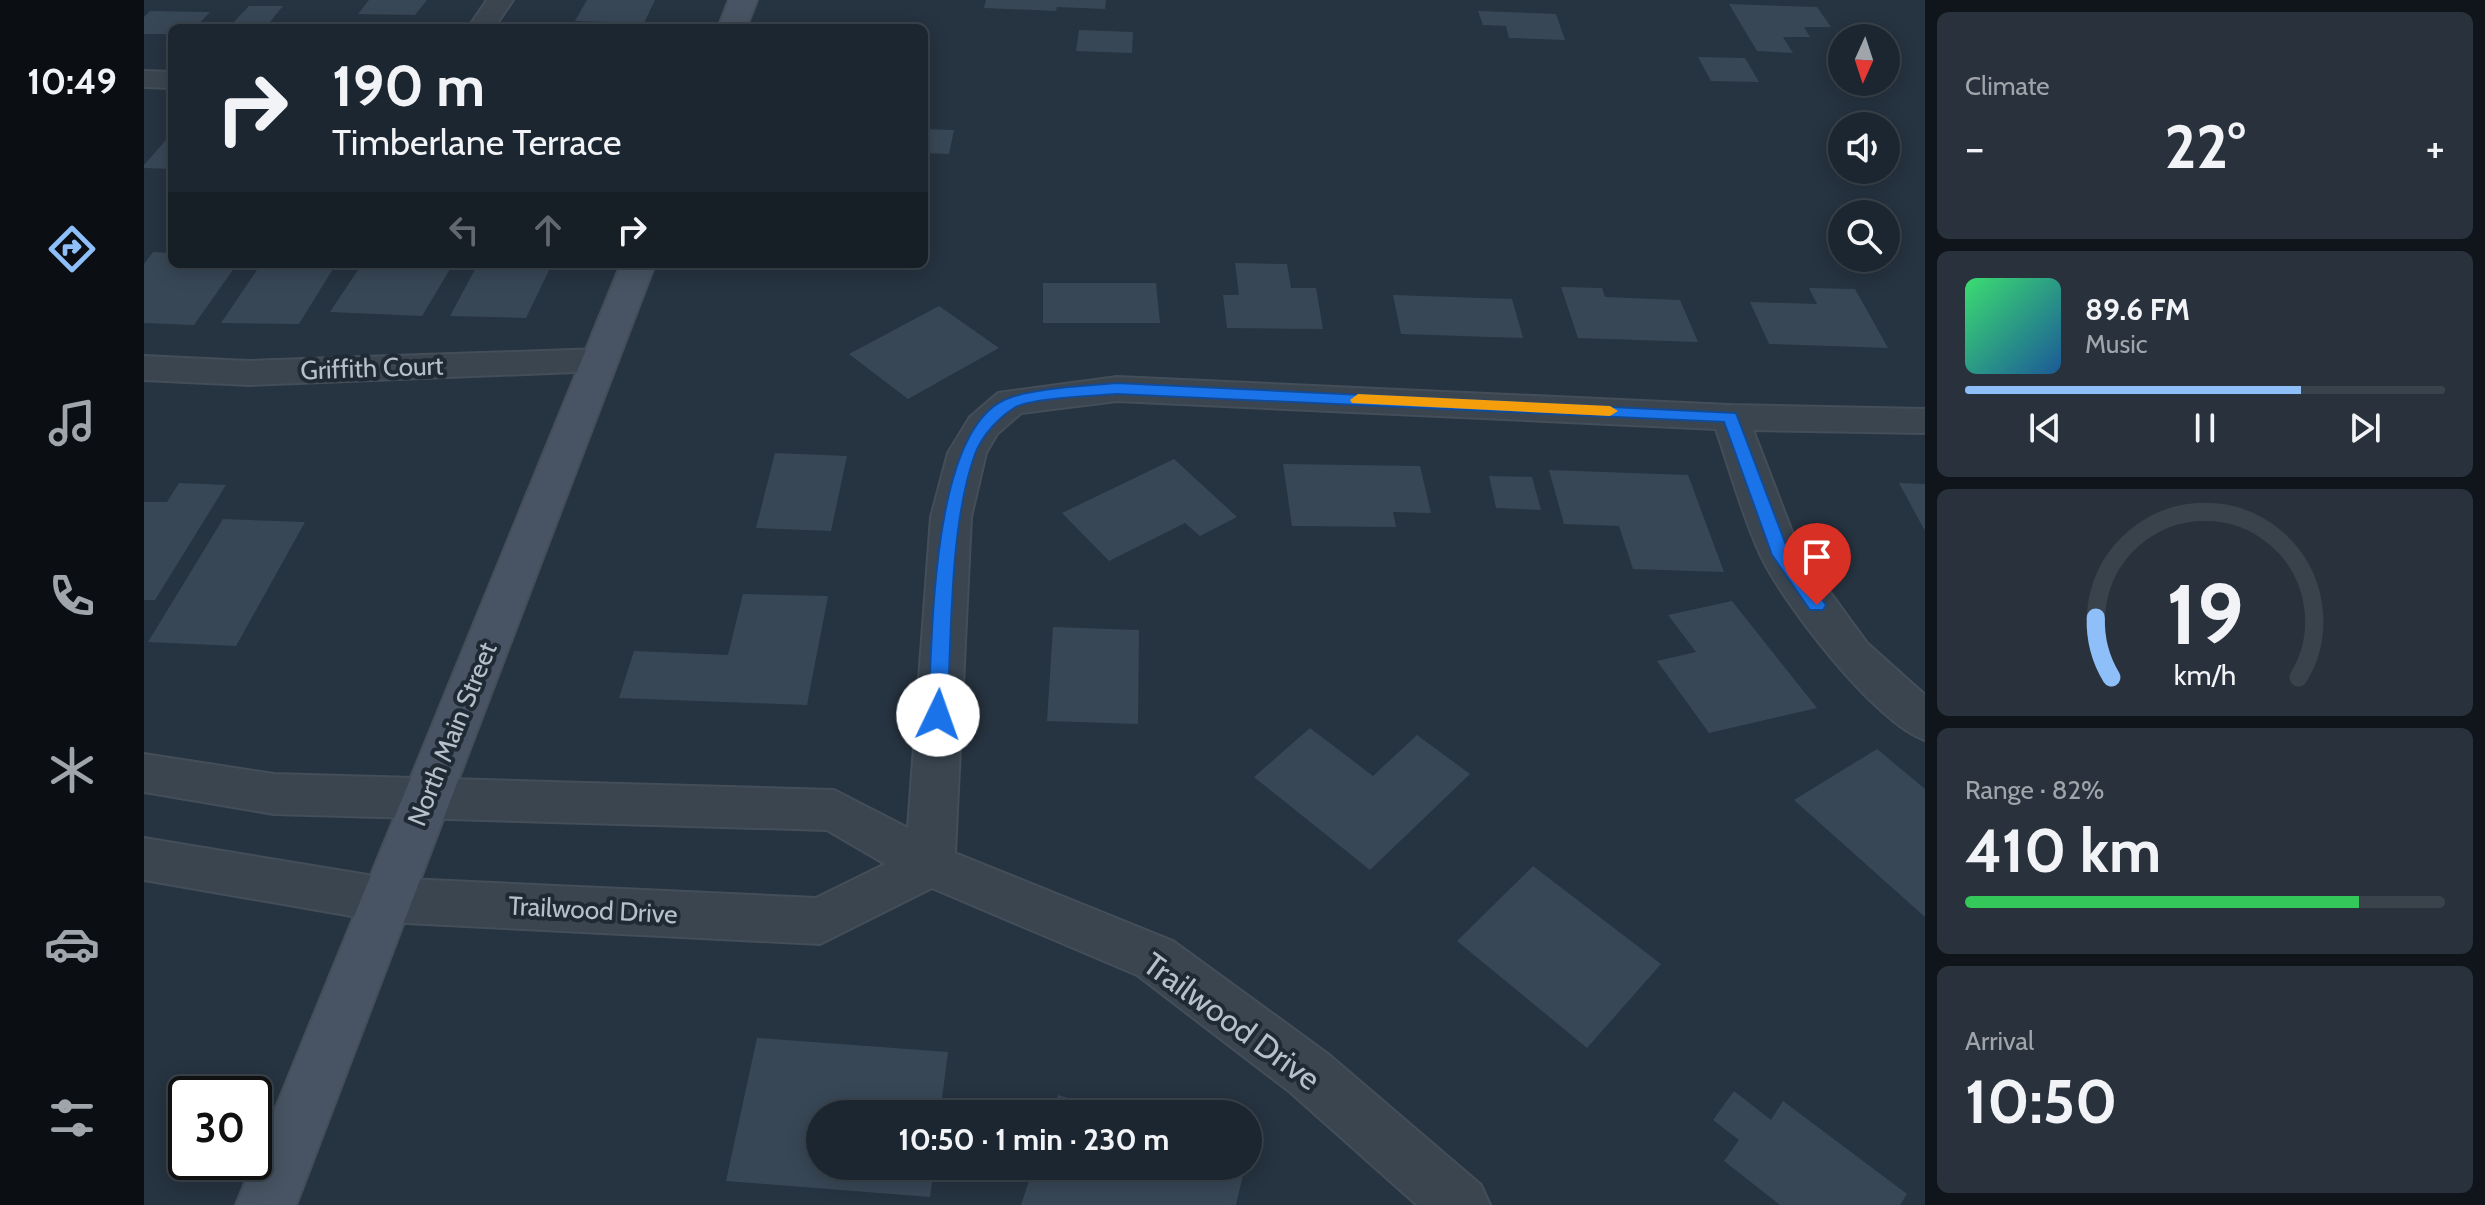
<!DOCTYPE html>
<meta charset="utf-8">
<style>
body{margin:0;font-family:Cabin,sans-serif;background:#29323c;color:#f1f3f6;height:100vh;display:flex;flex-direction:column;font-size:30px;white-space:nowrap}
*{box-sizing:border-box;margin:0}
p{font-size:26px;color:#a0a5ab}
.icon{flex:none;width:44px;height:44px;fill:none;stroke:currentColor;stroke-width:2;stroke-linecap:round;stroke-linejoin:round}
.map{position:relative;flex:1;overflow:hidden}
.drawer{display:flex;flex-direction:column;gap:12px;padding:12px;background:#0f151a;width:560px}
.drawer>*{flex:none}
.hud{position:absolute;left:24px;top:24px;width:760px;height:244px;border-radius:12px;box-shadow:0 4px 20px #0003,0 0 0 2px #3a434c;background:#1c2630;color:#f1f3f6;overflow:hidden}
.needle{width:52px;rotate:183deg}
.controls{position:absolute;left:1684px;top:24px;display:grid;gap:16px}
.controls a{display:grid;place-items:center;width:72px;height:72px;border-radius:50%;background:#1c2630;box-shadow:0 4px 20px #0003,0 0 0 2px #3a434c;font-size:40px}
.speed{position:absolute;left:24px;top:1076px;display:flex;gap:16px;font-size:40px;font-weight:700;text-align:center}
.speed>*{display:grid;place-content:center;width:104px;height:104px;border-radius:50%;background:#1c2630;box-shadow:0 4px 20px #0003,0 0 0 2px #3a434c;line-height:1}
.speed .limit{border:4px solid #111;border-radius:12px;background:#fff;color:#111}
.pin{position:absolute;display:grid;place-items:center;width:68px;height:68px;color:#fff;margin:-82px -34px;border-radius:50% 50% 50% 0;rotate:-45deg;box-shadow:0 0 8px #0007}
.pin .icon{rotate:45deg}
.me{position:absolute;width:88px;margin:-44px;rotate:3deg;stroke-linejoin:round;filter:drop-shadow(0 0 6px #0008)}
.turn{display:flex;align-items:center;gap:28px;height:168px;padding:0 32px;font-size:36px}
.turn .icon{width:104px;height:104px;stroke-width:2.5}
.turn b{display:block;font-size:56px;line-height:68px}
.lanes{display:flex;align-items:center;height:76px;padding:0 32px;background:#0003;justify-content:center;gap:40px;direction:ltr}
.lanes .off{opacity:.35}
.big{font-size:60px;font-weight:700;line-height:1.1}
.drawer .widget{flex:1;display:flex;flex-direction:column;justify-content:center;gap:12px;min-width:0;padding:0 28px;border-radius:12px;background:#29323c}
.drawer .dial{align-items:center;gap:0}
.dial svg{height:208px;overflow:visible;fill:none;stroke:#3a434c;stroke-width:7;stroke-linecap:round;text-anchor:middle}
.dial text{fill:#f1f3f6;stroke:none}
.song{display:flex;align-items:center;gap:24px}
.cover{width:96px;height:96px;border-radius:12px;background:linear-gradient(135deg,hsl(140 70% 55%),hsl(210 70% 35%))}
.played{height:8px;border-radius:4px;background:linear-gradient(90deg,#8ebff8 70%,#3a434c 70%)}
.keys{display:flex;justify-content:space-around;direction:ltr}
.heat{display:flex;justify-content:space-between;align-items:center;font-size:44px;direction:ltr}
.charge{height:12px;border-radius:6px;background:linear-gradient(90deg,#34c759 82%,#3a434c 0)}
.trip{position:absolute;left:662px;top:1100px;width:456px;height:80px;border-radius:40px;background:#1c2630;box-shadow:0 4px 20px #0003,0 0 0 2px #3a434c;font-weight:700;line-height:80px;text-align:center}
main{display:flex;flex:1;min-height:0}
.tabs{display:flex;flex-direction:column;width:144px;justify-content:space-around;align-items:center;background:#0b0f13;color:#a0a5ab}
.tabs .icon{width:56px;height:56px}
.tabs .selected{color:#8ebff8}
.tabs b{font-size:36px;color:#f1f3f6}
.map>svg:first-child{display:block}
</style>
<main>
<nav class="tabs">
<b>10:49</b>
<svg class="icon selected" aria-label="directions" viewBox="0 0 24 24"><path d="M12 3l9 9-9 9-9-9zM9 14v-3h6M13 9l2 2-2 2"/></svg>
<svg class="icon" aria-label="music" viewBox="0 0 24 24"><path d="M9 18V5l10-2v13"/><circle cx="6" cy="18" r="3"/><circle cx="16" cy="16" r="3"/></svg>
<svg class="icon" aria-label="phone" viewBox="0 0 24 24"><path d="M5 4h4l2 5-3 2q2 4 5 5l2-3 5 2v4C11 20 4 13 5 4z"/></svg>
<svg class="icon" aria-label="climate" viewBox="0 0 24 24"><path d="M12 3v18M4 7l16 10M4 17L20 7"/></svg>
<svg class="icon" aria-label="car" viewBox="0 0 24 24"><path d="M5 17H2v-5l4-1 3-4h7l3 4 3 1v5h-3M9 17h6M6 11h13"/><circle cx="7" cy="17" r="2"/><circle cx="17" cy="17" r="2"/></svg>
<svg class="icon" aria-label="filters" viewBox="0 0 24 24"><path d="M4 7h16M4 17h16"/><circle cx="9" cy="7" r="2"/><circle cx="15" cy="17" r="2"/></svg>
</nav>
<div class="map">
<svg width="1781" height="1205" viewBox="0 0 1781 1205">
<rect width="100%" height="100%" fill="#263340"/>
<g fill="#384756">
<path d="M225,0h58l-12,15 -57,-1z"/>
<path d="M443,0h68l-11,23 -69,-2z"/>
<path d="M842,0h120l-1,9 -48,-2 -1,4 -72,-3z"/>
<path d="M1585,4l88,3 14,20h-27l6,10h-27l10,16 -36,-2z"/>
<path d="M105,6h34l-18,22h-37z"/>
<path d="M6,11l60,1 -15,16h-23v6h-28v-17z"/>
<path d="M1334,11l78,3 9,26 -56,-2 -3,-12 -23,-1z"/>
<path d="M935,30l54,2 -1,21 -56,-2z"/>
<path d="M1554,57l47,1 14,24 -48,-1z"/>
<path d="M780,129l30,1 -5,24 -25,-1z"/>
<path d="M28,133v36l-28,-1v-3z"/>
<path d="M9,252l19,1v11h65l-43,61 -50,-2v-59z"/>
<path d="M1091,263l52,1 4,24h25l7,41 -96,-1 -4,-33h16z"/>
<path d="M117,264h75l-37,60 -78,-1z"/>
<path d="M218,264h91l-31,52 -92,-4z"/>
<path d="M334,264h74l-26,54 -76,-2z"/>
<path d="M899,283h113l4,40h-117z"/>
<path d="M1417,287l41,1 3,9 75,3 18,42 -120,-4z"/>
<path d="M1665,288l46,1 33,59 -119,-4 -19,-42 67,2z"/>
<path d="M1249,295l119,4 11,39 -122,-4z"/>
<path d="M795,306l60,42 -91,51 -59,-45z"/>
<path d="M631,453l72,3 -16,75 -75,-3z"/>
<path d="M1030,459l63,58 -37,19 -15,-13 -76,38 -47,-48z"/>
<path d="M1139,464l137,2 11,47 -38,-1 3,15 -104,-1z"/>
<path d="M1405,470l139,5 36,97 -91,-3 -14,-43 -55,-2z"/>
<path d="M1345,476l43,1 9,33 -45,-2z"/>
<path d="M35,483l47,2 -71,115h-11v-98h23z"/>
<path d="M1755,483l26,1v47z"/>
<path d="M79,519l82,3 -69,124 -88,-4z"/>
<path d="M599,594l85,2 -21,109 -188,-7 15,-47 94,4z"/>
<path d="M1588,601l85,107 -108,25 -52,-72 39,-9 -28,-37z"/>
<path d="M909,627l86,3 -1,94 -91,-3z"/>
<path d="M1166,728l63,48 44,-41 53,39 -100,96 -116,-93z"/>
<path d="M1733,749l48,40v128l-131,-117z"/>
<path d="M1389,866l128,98 -74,84 -130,-107z"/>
<path d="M613,1038l191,14 -8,62h-120v52h114l-4,31 -204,-16z"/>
<path d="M1590,1091l37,29 12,-19 124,93 -7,11h-120l-56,-44 15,-21 -26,-20z"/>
<path d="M914,1095l58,18 -1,1h-63z"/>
<path d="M890,1166h211l-9,39h-215z"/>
</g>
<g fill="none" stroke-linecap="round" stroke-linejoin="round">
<defs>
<g id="minor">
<path d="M343,0h26l-19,28h-26z"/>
<path d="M0,71l28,1v16l-28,-1z"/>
<path d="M456,349l13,3 5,8 -5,8 -13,3 -351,14 -105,-5v-24l105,5z"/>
<path d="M973,377l613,28 195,4v24l-172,-3 46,120 68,93 58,52v45c-49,-16 -142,-137 -164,-184 -19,-41 -31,-86 -45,-127l-599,-28 -96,12 -24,21 -11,19 -15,64 -16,336 218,88 155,113 153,131 9,20h-73l-127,-113 -153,-117 -205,-87 -112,56 -434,-22 -242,-42v-42l242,40 430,20 69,-34 -58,-34 -553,-16 -130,-22v-38l130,20 560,16 74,38 23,-311 17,-64 22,-36 28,-24z"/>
</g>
<g id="secondary">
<path d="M585,0h28l-11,28h-28z"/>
<path d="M477,264h34l-359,941h-60z"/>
</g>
</defs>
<use href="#minor" stroke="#434e59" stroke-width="4"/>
<use href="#secondary" stroke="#434e59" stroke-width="4"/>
<use href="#minor" fill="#3a4550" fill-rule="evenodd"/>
<use href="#secondary" fill="#485463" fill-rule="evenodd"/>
</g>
<path fill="#1a73e8" stroke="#114b97" stroke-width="2" d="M973,383l619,30 53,140 37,52 -3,5h-13l-38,-55 -48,-133 -607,-28c-22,2 -86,4 -103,14 -16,10 -32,28 -39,46 -26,72 -23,183 -28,261l-3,6h-13l-3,-6c5,-72 1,-289 81,-317 27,-10 78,-12 108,-15z"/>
<path fill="#f59e0b" d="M1214,394l252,12 8,5 -8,5 -258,-13 -2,-3z"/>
<g text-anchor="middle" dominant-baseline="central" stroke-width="8" stroke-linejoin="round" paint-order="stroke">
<g font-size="26" fill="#b6c0cb" stroke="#1f2a35">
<text transform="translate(228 368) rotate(-2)">Griffith Court</text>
<text transform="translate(308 734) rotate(-68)">North Main Street</text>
<text transform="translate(449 910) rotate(3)">Trailwood Drive</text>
</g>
<g font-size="32" fill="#b6c0cb" stroke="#1f2a35">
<text transform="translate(1088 1021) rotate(36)">Trailwood Drive</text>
</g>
</g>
</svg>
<div class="controls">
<a><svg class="needle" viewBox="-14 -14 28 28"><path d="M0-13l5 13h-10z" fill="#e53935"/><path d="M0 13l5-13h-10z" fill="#a0a5ab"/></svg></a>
<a><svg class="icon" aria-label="sound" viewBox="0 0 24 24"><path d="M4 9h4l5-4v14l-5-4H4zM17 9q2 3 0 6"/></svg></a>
<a><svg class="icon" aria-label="search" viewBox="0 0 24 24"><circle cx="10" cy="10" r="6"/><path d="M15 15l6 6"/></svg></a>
</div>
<div class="speed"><div class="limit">30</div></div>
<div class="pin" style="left:1673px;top:605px;background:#d93025"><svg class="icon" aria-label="arrive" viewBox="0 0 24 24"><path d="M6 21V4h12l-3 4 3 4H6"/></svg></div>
<svg class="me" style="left:794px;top:715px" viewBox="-20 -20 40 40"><circle r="19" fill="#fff"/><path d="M0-13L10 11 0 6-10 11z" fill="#1a73e8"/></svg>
<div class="trip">10:50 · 1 min · 230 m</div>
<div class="hud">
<div class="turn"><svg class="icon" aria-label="right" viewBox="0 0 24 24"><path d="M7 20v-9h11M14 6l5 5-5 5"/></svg><div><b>190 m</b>Timberlane Terrace</div></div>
<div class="lanes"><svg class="icon off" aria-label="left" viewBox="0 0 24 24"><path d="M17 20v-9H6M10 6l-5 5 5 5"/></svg><svg class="icon off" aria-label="ahead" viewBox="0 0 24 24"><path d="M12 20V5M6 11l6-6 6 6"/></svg><svg class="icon" aria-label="right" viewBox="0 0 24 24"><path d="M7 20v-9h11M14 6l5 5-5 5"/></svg></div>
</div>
</div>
<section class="drawer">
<div class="widget"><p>Climate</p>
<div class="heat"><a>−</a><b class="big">22°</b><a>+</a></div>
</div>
<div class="widget">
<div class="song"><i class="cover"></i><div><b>89.6 FM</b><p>Music</p></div></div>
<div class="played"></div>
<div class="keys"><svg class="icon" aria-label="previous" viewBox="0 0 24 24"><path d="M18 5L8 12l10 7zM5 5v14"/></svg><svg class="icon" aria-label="pause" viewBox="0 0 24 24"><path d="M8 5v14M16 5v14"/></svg><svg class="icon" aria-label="next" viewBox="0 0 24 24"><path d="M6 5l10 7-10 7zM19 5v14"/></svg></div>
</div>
<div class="widget dial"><svg viewBox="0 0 100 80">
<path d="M14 69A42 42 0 1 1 86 69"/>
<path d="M14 69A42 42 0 0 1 8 46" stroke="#8ebff8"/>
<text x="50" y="56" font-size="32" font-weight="700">19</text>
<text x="50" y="72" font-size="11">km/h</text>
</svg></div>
<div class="widget"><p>Range · 82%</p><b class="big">410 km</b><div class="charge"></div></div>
<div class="widget"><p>Arrival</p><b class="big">10:50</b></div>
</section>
</main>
